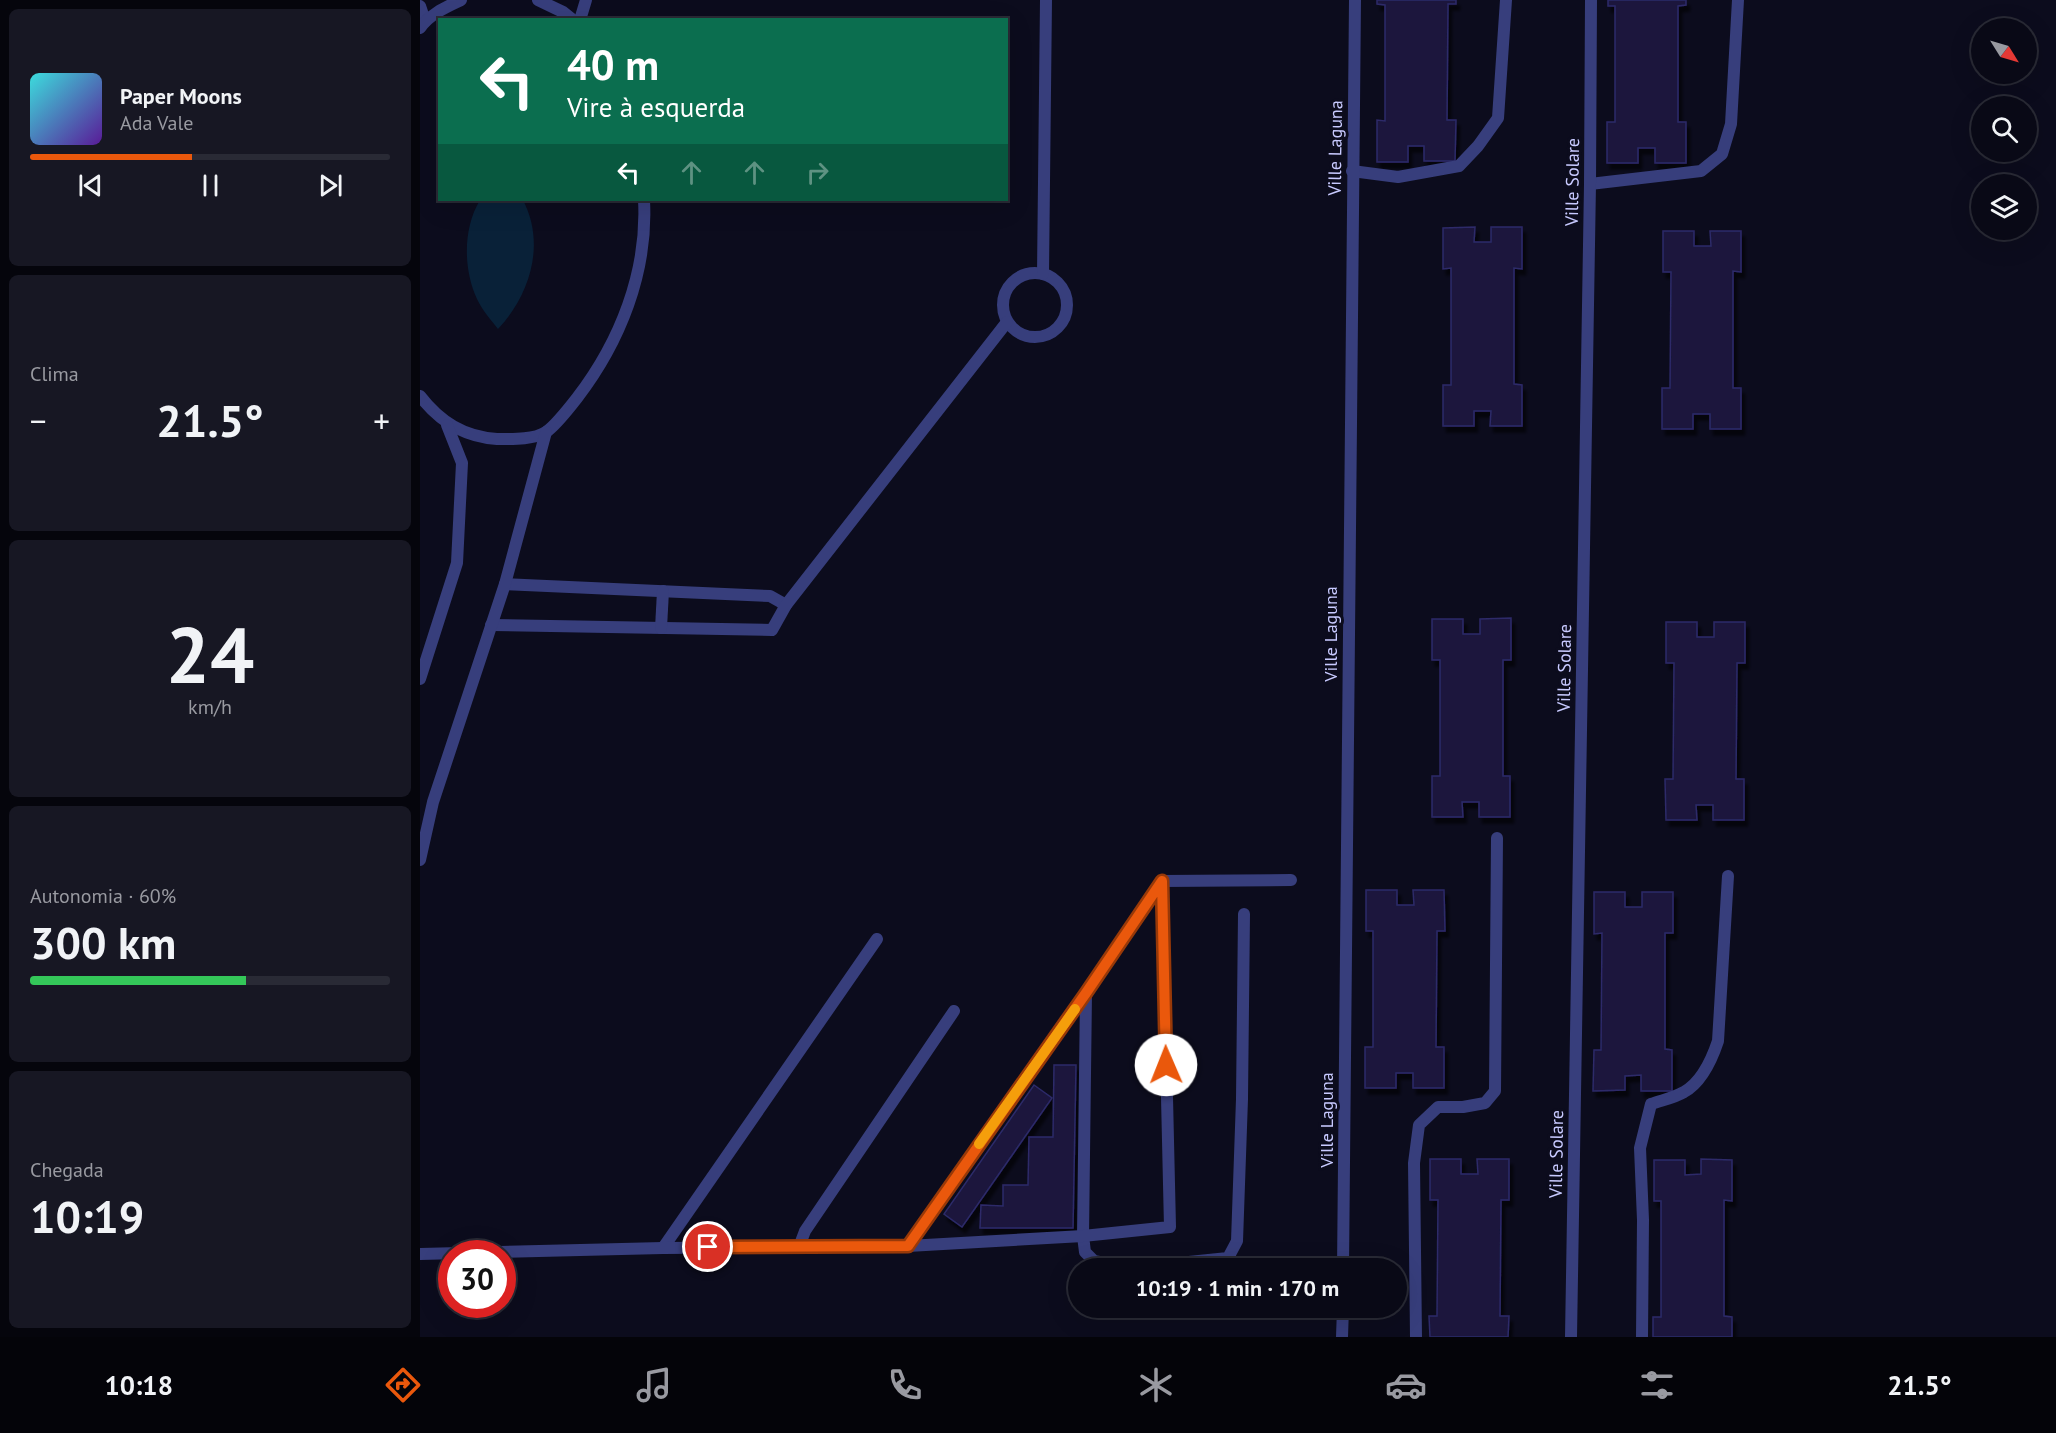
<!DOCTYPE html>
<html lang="pt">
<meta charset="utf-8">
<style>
body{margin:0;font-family:"PT Sans",sans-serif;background:#171723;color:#f1f3f6;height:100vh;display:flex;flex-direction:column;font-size:22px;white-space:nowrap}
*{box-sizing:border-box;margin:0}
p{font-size:20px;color:#999aa1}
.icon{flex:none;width:33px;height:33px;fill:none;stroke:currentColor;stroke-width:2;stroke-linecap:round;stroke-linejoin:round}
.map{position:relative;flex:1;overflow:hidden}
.panel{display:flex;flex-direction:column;gap:9px;padding:9px;background:#05050c;width:420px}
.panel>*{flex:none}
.hud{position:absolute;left:18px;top:18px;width:570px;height:183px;border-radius:0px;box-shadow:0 6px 24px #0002,0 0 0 2px #292a35;background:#0b6e4f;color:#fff;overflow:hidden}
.needle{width:39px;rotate:127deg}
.fabs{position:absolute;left:1551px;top:18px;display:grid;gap:12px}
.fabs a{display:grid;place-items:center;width:66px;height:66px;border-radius:50%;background:#090916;box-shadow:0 6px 24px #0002,0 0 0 2px #292a35;font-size:30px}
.speed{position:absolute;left:18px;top:1240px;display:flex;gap:12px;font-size:30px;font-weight:700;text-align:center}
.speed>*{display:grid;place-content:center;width:78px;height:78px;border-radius:50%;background:#090916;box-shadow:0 6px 24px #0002,0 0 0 2px #292a35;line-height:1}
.speed .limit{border:9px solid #d22;background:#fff;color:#111}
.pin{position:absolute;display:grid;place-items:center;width:51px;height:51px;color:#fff;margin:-26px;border:3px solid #fff;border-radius:50%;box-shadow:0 2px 6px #0007}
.me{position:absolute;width:66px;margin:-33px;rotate:359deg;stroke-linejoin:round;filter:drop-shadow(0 0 4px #0008)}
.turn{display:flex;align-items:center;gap:21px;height:126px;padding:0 30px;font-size:27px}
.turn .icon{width:78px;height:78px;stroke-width:2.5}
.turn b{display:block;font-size:42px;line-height:51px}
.lanes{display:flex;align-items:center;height:57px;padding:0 30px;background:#0003;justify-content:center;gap:30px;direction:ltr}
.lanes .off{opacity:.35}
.big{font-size:45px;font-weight:700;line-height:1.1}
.panel .card{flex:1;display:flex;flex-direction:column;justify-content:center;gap:9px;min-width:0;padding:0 21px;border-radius:9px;background:#171723}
.panel .dial{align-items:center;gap:0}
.dial b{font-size:78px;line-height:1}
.song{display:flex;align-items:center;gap:18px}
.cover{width:72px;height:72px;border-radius:9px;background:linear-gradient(135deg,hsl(180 70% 55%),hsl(270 70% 35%))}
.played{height:6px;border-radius:3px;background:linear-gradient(90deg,#ea580c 45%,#292a35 45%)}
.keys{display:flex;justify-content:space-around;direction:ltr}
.heat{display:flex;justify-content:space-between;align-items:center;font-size:33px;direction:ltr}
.charge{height:9px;border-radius:4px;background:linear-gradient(90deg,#34c759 60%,#292a35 0)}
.trip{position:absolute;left:648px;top:1258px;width:339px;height:60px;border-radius:30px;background:#090916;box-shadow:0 6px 24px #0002,0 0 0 2px #292a35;font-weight:700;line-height:60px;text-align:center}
.dock{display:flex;height:96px;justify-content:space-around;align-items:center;background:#040409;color:#999aa1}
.dock .icon{width:42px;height:42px}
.dock .on{color:#ea580c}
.dock b{font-size:27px;color:#f1f3f6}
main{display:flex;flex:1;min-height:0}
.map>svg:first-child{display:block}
</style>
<main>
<section class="panel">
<div class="card">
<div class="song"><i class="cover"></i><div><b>Paper Moons</b><p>Ada Vale</p></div></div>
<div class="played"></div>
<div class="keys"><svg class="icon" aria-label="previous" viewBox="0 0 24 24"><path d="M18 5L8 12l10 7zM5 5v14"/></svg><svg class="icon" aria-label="pause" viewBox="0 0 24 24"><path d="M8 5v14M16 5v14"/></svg><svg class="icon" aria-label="next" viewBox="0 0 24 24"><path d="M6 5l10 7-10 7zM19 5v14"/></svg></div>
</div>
<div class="card"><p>Clima</p>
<div class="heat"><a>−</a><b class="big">21.5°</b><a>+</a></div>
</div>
<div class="card dial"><b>24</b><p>km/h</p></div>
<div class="card"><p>Autonomia · 60%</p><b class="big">300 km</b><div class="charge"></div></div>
<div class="card"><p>Chegada</p><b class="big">10:19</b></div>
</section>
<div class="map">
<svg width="1636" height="1337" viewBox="0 0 1636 1337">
<defs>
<filter id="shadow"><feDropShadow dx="3.5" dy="6" stdDeviation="1.5" flood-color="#0009"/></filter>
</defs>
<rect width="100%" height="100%" fill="#0c0c1d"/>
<path fill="#092138" d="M60,200h43c23,44 7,95 -25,129 -7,-9 -16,-19 -21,-30 -14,-30 -14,-71 3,-99z"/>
<g fill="#1a183d" stroke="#2d2a69" stroke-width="1.5" filter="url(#shadow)">
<path d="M957,0h79v4h-8l-1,116h9l-1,41h-31v-15h-16v16h-31v-42l8,1v-116l-8,-1z"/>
<path d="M1188,0h78v5l-8,1v116h8v41h-31v-15h-17v15h-31v-41h8v-116h-7z"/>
<path d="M1055,227l-1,15h17v-15h31v42l-8,-1v116l8,1v41h-32l1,-15h-17v15h-31v-41h8v-117l-8,1v-41z"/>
<path d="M1243,231h31v15h17l-1,-15h31v41l-8,-1v117h8v41h-31v-15h-17v15h-31v-41h8l1,-116h-8z"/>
<path d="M1091,618v42h-8v116h7v41h-31v-15h-17l1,15h-31v-41h8v-116h-8v-41h31v15h17v-15z"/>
<path d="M1246,622h31v15h17v-15h31v41h-8l-1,116h8v41h-31v-15h-17l1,15h-31l-1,-41h8l1,-116h-8z"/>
<path d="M946,890h31v15h17l-1,-15h31l1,41h-8l-1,116h8v41h-31v-15h-17v15h-31v-41h8v-116h-7z"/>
<path d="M1174,892h31v15h17v-15h31v41h-8v116l7,1v41h-31v-16l-16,1v14l-32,1 1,-41h7l1,-117 -8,1z"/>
<path d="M634,1065h22l-3,163h-93l1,-23 22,1v-21h25l1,-48h24z"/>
<path d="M614,1085l18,13 -90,129 -18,-13z"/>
<path d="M1010,1159h31v15h17l-1,-15h32v41h-8l-1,116h9l-1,21h-78l-1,-21h8l1,-116h-8z"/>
<path d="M1281,1159l31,1v41l-8,-1v116l8,1v20h-79v-20h8v-116h-7v-41h31v15l16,-1z"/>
</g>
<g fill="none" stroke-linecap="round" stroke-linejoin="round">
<g stroke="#373e7c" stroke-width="12">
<path d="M932,171l46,6 61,-11 19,-20 20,-28 8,-118"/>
<path d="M1170,184l111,-13 21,-17 9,-30 7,-124"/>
</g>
<g stroke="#373e7c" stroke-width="12">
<path d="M118,0l25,12 10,8"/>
<path d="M0,6l5,15"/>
<path d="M160,20l6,-20"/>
<path d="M0,28c10,-14 26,-21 41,-28"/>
<circle cx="615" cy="305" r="32"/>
<path d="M623,274l3,-274"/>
<path d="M0,396c20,26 44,41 77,43 14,0 36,1 49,-7 9,-6 24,-25 31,-34 43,-56 71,-126 67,-198"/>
<path d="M85,584l265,12 16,9"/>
<path d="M71,625l281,5 14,-25 221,-283"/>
<path d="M241,628l2,-37"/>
<path d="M0,679l37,-116 5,-100 -15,-38"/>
<path d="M0,860l13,-58 72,-218 41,-152"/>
<path d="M742,881l129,-1"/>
<path d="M666,993l-3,243 2,16 9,9 36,7 98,-10 9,-17 5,-142 2,-185"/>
<path d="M488,1246l175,-10 87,-9 -8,-346"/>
<path d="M379,1247l6,-16 149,-220"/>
<path d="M243,1248l214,-309"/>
<path d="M0,1254l243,-6 245,-2 178,-253 76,-112"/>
<path d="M923,1269l12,-1269"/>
<path d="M922,1337l1,-29"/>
<path d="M996,1337l-2,-174 5,-38 19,-18h25l22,-4 10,-12 2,-253"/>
<path d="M1151,1337l19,-1153 1,-184"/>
<path d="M1222,1337l1,-117 -3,-72 11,-44c11,-4 23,-6 33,-12 18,-10 28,-33 34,-51l10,-165"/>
</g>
</g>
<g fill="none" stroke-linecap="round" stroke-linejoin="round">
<defs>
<path id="route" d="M288,1247l200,-1 178,-253 76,-112 4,184"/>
</defs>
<use href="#route" stroke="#983908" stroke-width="15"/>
<use href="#route" stroke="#ea580c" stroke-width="10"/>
<path stroke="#f59e0b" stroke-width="10" d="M559,1144l96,-135"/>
</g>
<g text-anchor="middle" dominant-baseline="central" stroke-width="6" stroke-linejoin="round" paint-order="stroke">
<g font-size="18" fill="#c8caff" stroke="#0c0c1d">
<text transform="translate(915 148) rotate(-89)">Ville Laguna</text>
<text transform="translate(1152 182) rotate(-89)">Ville Solare</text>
<text transform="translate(910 634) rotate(-90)">Ville Laguna</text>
<text transform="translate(1144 668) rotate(-89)">Ville Solare</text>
<text transform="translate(906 1120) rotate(-90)">Ville Laguna</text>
<text transform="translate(1136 1154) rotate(-89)">Ville Solare</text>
</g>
</g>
</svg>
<div class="fabs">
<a><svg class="needle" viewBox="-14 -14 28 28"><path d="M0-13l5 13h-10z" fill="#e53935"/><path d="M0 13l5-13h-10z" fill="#999aa1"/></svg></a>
<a><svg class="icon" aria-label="search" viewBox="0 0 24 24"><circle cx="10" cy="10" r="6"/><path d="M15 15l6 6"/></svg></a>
<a><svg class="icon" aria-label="layers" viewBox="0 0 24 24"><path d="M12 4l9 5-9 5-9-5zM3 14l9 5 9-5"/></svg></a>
</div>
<div class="speed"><div class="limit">30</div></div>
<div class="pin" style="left:288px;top:1247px;background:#d93025"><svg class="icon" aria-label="arrive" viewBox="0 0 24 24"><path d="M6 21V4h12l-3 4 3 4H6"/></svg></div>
<svg class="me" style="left:746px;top:1065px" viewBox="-20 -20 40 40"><circle r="19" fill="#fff"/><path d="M0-13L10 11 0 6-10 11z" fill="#ea580c"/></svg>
<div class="trip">10:19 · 1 min · 170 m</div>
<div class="hud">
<div class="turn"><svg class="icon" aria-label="left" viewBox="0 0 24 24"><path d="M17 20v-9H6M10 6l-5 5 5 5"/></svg><div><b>40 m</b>Vire à esquerda</div></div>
<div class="lanes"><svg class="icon" aria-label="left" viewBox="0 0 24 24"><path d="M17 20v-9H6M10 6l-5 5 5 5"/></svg><svg class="icon off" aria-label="ahead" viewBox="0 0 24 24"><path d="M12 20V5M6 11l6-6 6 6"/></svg><svg class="icon off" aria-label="ahead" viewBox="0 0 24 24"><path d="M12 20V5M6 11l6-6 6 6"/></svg><svg class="icon off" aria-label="right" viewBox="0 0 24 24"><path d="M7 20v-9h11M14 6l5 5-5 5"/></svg></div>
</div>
</div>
</main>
<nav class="dock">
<b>10:18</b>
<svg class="icon on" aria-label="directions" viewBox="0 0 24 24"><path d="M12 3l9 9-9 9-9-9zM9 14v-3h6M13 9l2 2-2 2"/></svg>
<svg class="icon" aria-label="music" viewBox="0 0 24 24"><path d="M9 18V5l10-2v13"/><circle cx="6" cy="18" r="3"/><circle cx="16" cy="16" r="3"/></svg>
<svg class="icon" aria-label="phone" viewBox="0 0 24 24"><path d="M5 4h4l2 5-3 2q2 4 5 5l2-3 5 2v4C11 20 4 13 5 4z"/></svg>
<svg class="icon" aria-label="climate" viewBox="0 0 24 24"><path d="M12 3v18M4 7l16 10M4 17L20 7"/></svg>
<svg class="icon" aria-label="car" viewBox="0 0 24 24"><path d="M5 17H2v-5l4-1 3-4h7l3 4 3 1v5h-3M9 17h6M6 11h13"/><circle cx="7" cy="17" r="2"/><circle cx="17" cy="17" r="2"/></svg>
<svg class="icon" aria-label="filters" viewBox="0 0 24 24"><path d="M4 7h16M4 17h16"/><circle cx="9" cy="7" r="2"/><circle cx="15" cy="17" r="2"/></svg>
<b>21.5°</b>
</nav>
